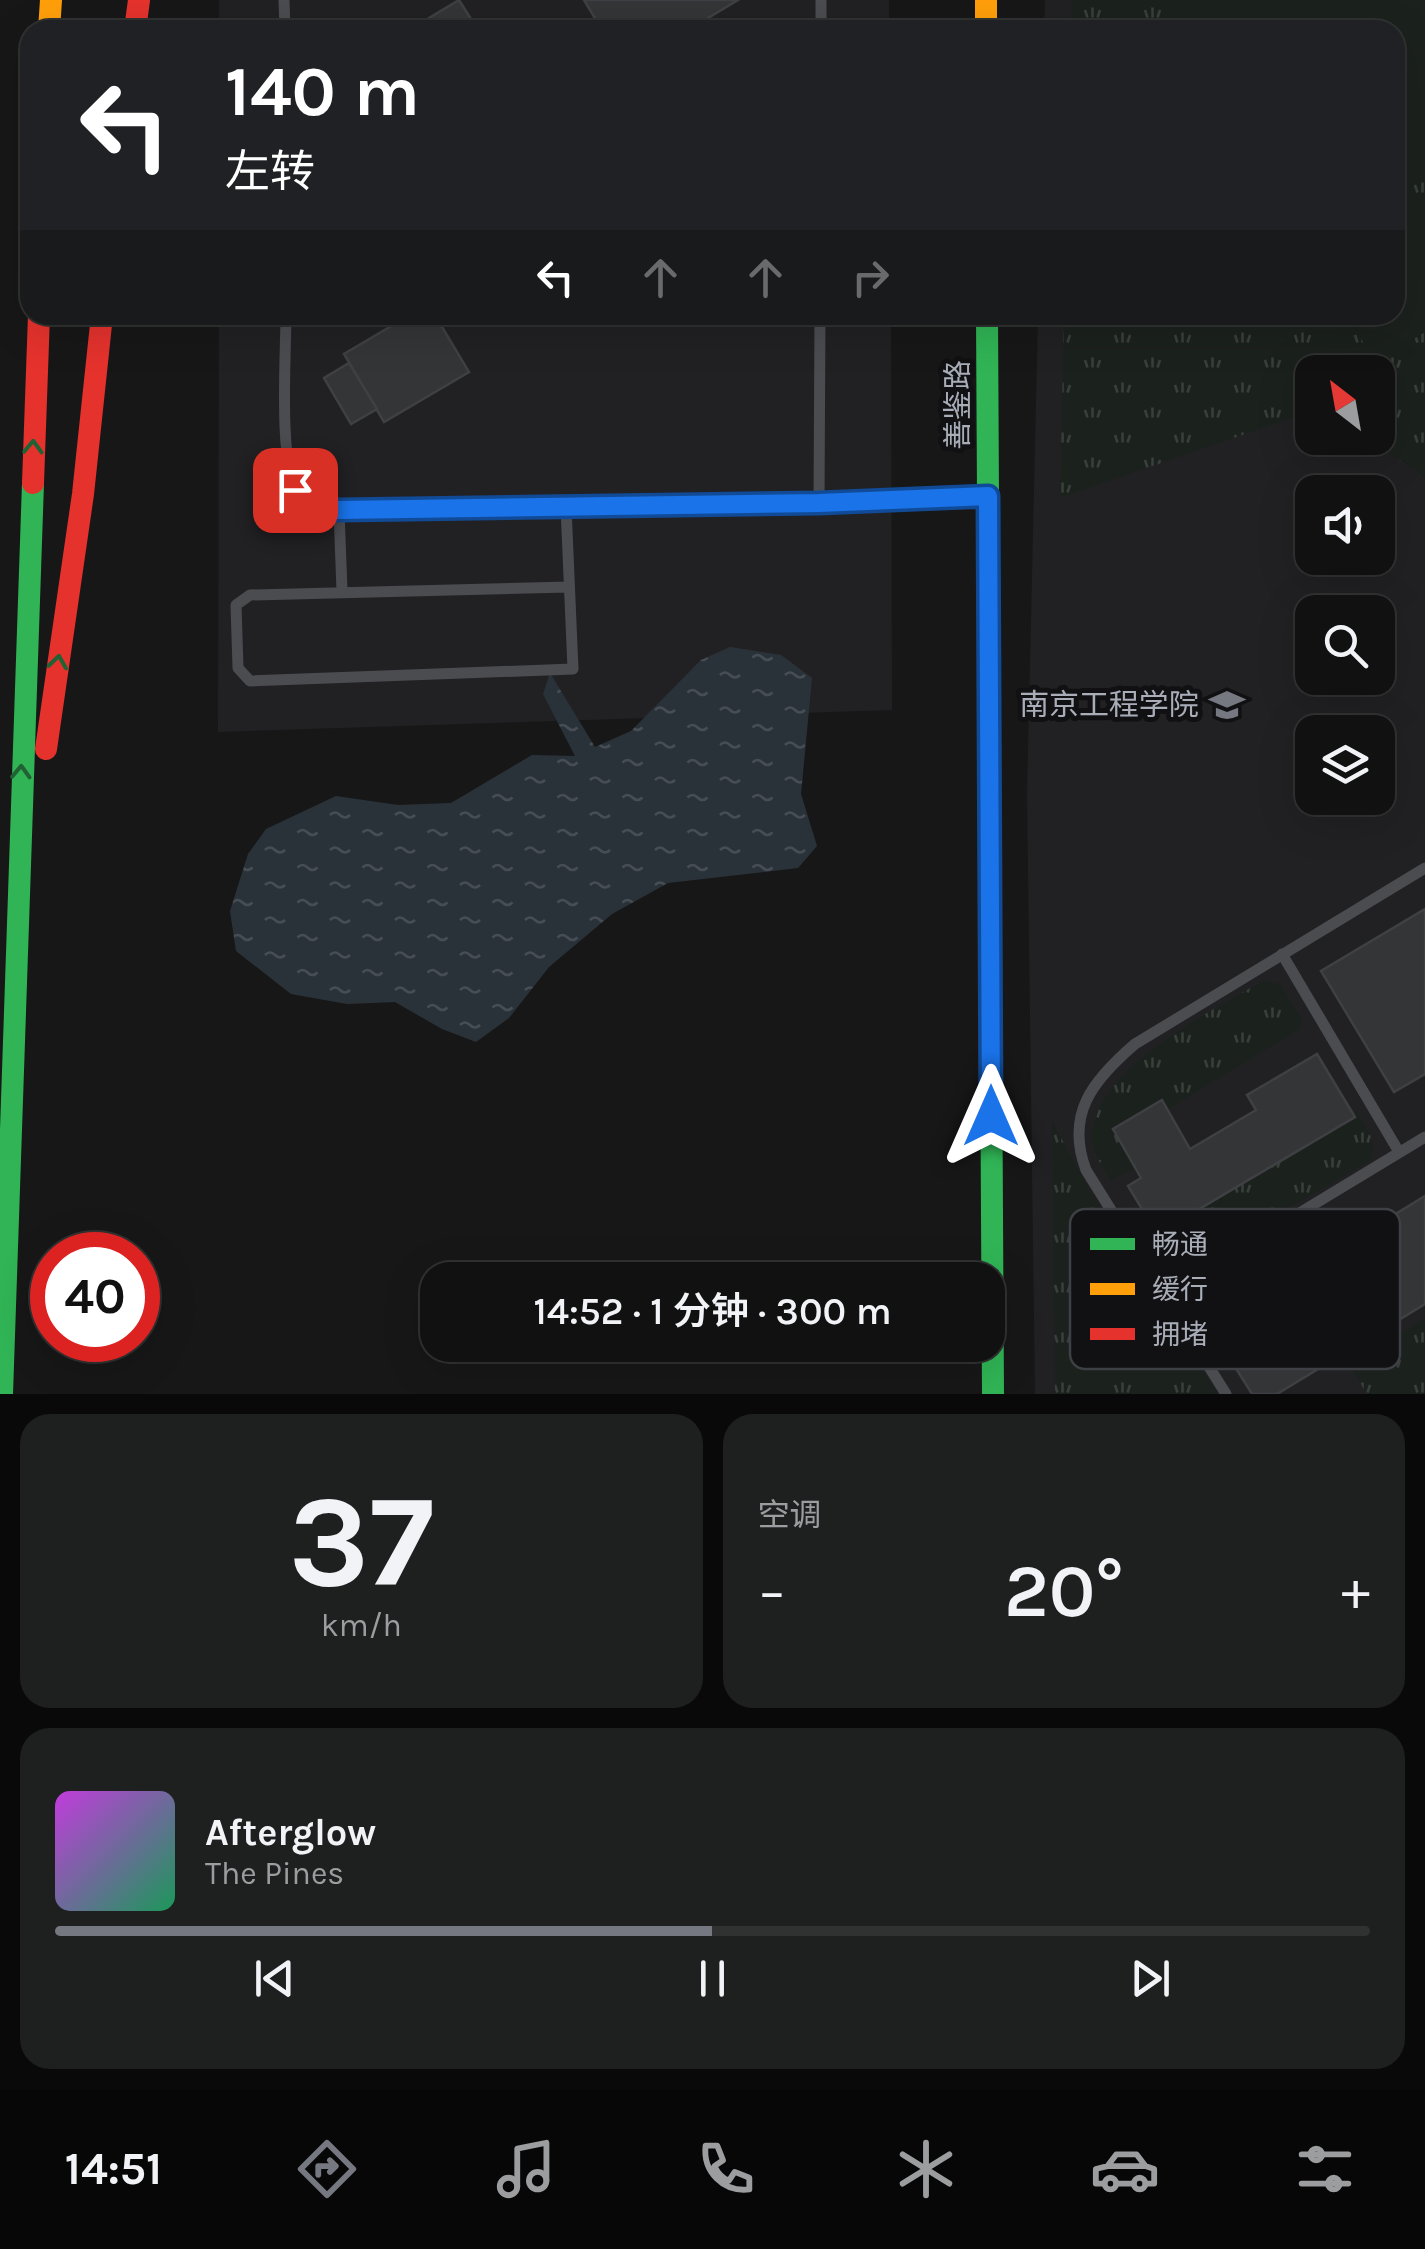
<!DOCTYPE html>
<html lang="zh">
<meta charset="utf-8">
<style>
body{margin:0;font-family:Karla,"Noto Sans SC",sans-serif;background:#1e1f1f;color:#f1f3f6;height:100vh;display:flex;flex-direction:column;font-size:38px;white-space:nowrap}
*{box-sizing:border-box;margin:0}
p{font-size:32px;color:#9c9d9f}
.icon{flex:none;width:55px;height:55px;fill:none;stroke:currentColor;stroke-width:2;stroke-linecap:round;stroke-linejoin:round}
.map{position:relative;height:1394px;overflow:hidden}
.side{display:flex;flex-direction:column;gap:20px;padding:20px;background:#090909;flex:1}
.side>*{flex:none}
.top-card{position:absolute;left:20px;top:20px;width:1385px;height:305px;border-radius:30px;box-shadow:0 10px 40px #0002,0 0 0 2px #303131;background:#202124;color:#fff;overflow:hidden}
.needle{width:65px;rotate:329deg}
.controls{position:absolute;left:1295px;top:355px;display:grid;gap:20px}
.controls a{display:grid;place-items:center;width:100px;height:100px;border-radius:20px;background:#111;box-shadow:0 10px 40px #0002,0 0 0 2px #303131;font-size:50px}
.speed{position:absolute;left:30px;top:1232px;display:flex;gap:20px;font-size:50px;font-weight:700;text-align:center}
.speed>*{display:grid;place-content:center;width:130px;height:130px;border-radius:50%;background:#111;box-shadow:0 10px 40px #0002,0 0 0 2px #303131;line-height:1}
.speed .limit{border:15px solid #d22;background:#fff;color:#111}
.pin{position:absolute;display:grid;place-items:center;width:85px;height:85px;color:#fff;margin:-42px;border-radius:20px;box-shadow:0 5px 15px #0006}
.me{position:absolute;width:110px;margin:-55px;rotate:0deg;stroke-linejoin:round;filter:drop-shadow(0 0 8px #0008)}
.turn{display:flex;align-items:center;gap:35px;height:210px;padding:0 40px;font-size:45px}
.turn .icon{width:130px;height:130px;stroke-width:2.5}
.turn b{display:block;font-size:70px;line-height:85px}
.lanes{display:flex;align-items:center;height:95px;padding:0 40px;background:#0003;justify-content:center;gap:50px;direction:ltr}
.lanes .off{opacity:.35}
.big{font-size:75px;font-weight:600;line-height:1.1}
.side .card{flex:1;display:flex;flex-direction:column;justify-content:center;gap:15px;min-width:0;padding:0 35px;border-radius:30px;background:#1e1f1f}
.side .dial{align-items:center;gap:0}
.dial b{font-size:130px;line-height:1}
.song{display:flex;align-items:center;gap:30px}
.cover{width:120px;height:120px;border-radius:15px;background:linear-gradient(135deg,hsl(290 70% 55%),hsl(150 70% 35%))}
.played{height:10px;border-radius:5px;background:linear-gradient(90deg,#757880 50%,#303131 50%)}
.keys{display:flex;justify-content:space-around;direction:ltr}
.heat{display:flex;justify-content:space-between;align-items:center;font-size:55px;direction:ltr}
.side .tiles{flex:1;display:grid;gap:20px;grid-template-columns:1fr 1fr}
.card:last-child{grid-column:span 2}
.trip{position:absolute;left:420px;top:1262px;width:585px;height:100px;border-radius:30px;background:#111;box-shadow:0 10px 40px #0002,0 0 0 2px #303131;font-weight:600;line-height:100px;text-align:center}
.menu{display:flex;height:160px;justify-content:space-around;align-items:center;background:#070707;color:#9c9d9f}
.menu .icon{width:70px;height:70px}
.menu .active{color:#757880}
.menu b{font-size:45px;color:#f1f3f6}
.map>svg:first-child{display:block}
</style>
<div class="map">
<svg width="1425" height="1394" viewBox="0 0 1425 1394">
<defs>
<pattern id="grass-tufts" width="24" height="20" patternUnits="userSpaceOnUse" patternTransform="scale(2.5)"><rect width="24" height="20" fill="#1b211c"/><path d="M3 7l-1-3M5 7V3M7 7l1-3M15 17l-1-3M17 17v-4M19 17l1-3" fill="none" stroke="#393f3b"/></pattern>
<pattern id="water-ripples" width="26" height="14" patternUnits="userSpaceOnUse" patternTransform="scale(2.5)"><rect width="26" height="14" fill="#2a3239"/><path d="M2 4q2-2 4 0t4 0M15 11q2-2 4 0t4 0" fill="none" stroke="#464d54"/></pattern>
</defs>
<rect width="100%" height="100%" fill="#171717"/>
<g fill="#212124" fill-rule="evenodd">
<rect x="219" y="0" width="670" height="30"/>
<path d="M1045,0h380v1394h-390l-8,-600 11,-479h357v-285h-351zM1312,372h66v66h-66zM1312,492h66v66h-66zM1312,612h66v66h-66zM1312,732h66v66h-66z"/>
<path d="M219,315h672l1,395 -674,22z"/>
</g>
<g fill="url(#grass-tufts)">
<path d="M1071,0h111l18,30h-129z"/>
<path d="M1425,178v44l-30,18v-45z"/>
<path d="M1064,315h283l28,46 50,-29v149l-10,-12 -54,-31h17v-66h-66v39l-252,87z"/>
<path d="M1264,980l16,4 22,35 -2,10 -179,109 17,28 -27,15c-7,-13 -19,-27 -19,-43 -1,-68 122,-128 172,-158z"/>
<path d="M1356,1112c10,16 23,30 14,49l-194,112 -12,-1 -20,-35z"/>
<path d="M1052,1121l37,68 129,205h-163z"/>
<path d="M1425,1318v76h-58l-18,-29z"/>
</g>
<g fill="#1b211c">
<path d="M1182,0h243v178l-30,17v-165h-195z"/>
<path d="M1425,222v110l-50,30 -28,-47h48v-75z"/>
</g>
<path fill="url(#water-ripples)" d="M730,647l51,8 31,23 -11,116 16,52 -19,22 -130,15 -56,31 -63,53 -40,51 -33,24 -34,-13 -47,-27 -48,2 -56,-10 -55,-43 -6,-40 18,-57 18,-25 70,-33 62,9 53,-2 81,-48 43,1 -32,-62 7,-21 45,74 36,-16 70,-71z"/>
<g fill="#343537" stroke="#3f4043" stroke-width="2.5">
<path d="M459,0l19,30h-69z"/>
<path d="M584,0h154l-50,30h-86z"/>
<path d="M410,315h25l34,57 -85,50 -40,-68z"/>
<path d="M349,363l28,46 -26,15 -27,-46z"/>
<path d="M1425,909v165l-31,18 -73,-121z"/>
<path d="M1317,1054l38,63 -198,117 -29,-48 13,-8 -28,-49 49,-29 28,49 66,-39 -9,-15z"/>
<path d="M1425,1196v108l-148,90h-25l-42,-67z"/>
</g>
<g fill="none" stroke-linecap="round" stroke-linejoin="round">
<g stroke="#4b4c50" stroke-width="11">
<path d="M284,0l1,30"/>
<path d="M821,30v-30"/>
<path d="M286,315c0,36 -8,153 12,177 11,15 23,16 41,19 215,-4 430,-6 645,-15"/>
<path d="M819,503l1,-188"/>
<path d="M566,507l7,162 -323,12 -12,-13 -2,-63 14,-10 318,-8"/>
<path d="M339,511l3,80"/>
<path d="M1282,954l117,198"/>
<path d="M1164,1295l261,-158"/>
<path d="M1226,1394l-140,-224c-21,-56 7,-90 49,-126l290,-176"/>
</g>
<g stroke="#30b455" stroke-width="22">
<path d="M987,315l6,1079"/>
<path d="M2,1394l31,-911"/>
</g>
<g stroke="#ff9f0a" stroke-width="22">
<path d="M986,0v30"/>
<path d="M49,30l2,-30"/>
</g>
<g stroke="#e5322d" stroke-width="22">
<path d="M135,30l4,-30"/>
<path d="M33,483l6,-168"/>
<path d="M46,749l37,-255 19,-179"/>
</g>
</g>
<defs><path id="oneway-chevron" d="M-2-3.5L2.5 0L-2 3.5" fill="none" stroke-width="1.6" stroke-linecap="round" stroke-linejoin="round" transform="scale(2.5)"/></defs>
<g stroke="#206234">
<use href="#oneway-chevron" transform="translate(33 447) rotate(-88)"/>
<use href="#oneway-chevron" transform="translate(58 662) rotate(-82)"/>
<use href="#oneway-chevron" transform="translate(21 772) rotate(-88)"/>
</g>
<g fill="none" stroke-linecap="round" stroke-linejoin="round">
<defs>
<path id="route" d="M295,490l18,17 26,3 480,-7 169,-7 3,620"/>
</defs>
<use href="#route" stroke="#114b97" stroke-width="25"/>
<use href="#route" stroke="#1a73e8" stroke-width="18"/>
</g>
<defs>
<symbol id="university-bare" viewBox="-9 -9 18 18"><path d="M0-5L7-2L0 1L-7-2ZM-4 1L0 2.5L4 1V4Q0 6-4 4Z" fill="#757880" stroke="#111113" stroke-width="2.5" paint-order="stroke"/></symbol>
</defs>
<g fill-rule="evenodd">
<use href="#university-bare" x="1202" y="680" width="50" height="50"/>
</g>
<g text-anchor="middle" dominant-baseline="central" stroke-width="10" stroke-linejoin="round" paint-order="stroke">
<g font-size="30" fill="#a8adb8" stroke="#111113">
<text transform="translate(958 405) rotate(-90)">善鉴路</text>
</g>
<g font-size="30" fill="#a8adb8" stroke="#111113" text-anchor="end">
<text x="1199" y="705">南京工程学院</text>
</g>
</g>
<rect x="1070" y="1209" width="330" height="160" rx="15" fill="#111113" stroke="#3e4045" stroke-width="2.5"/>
<rect x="1090" y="1238" width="45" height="12" fill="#30b455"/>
<rect x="1090" y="1283" width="45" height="12" fill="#ff9f0a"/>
<rect x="1090" y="1328" width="45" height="12" fill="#e5322d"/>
<g font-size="28" fill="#a8adb8">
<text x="1152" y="1254">畅通</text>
<text x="1152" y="1299">缓行</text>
<text x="1152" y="1344">拥堵</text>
</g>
</svg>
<div class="controls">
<a><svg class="needle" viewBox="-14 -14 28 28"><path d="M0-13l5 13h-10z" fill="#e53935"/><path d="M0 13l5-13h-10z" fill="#9c9d9f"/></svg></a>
<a><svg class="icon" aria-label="sound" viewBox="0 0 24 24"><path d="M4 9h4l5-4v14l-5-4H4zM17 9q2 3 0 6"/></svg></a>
<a><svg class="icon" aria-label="search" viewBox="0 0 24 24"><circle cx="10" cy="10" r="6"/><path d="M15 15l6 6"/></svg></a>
<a><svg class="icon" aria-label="layers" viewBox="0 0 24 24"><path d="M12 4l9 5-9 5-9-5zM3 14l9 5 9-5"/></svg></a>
</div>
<div class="speed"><div class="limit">40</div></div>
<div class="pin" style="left:295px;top:490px;background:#d93025"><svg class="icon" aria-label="arrive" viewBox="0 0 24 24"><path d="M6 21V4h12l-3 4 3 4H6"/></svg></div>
<svg class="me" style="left:991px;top:1116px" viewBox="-20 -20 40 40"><path d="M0-17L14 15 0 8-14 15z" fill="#1a73e8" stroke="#fff" stroke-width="4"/></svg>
<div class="trip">14:52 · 1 分钟 · 300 m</div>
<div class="top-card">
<div class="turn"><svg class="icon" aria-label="left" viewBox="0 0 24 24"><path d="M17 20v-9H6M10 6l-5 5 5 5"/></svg><div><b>140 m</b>左转</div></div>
<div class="lanes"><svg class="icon" aria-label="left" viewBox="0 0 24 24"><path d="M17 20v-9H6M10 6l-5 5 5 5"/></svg><svg class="icon off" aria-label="ahead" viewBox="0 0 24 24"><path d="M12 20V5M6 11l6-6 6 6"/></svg><svg class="icon off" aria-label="ahead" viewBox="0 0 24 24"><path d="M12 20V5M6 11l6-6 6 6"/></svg><svg class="icon off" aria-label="right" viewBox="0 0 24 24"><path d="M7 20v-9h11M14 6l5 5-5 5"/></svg></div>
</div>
</div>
<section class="side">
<div class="tiles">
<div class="card dial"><b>37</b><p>km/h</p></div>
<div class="card"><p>空调</p>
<div class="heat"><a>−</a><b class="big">20°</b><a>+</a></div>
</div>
<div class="card">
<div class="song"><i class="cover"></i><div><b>Afterglow</b><p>The Pines</p></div></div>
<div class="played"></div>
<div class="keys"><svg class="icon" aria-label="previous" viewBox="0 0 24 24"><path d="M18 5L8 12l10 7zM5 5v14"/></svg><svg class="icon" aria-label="pause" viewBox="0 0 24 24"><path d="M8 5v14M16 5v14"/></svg><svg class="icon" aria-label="next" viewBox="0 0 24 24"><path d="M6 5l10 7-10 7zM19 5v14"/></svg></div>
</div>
</div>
</section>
<nav class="menu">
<b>14:51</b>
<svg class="icon active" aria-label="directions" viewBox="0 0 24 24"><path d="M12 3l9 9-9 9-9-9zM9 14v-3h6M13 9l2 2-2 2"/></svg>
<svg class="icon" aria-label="music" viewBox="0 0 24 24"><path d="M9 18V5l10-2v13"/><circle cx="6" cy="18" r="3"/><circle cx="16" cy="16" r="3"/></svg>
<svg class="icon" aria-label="phone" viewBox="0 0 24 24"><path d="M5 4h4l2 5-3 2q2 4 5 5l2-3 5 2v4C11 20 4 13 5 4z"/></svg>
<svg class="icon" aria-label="climate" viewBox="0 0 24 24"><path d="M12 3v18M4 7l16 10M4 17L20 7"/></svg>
<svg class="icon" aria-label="car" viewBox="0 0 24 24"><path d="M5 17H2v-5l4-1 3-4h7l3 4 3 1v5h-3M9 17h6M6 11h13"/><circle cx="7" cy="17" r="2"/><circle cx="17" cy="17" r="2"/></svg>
<svg class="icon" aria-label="filters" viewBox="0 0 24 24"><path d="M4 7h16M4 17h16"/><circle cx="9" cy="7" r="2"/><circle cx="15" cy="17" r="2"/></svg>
</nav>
